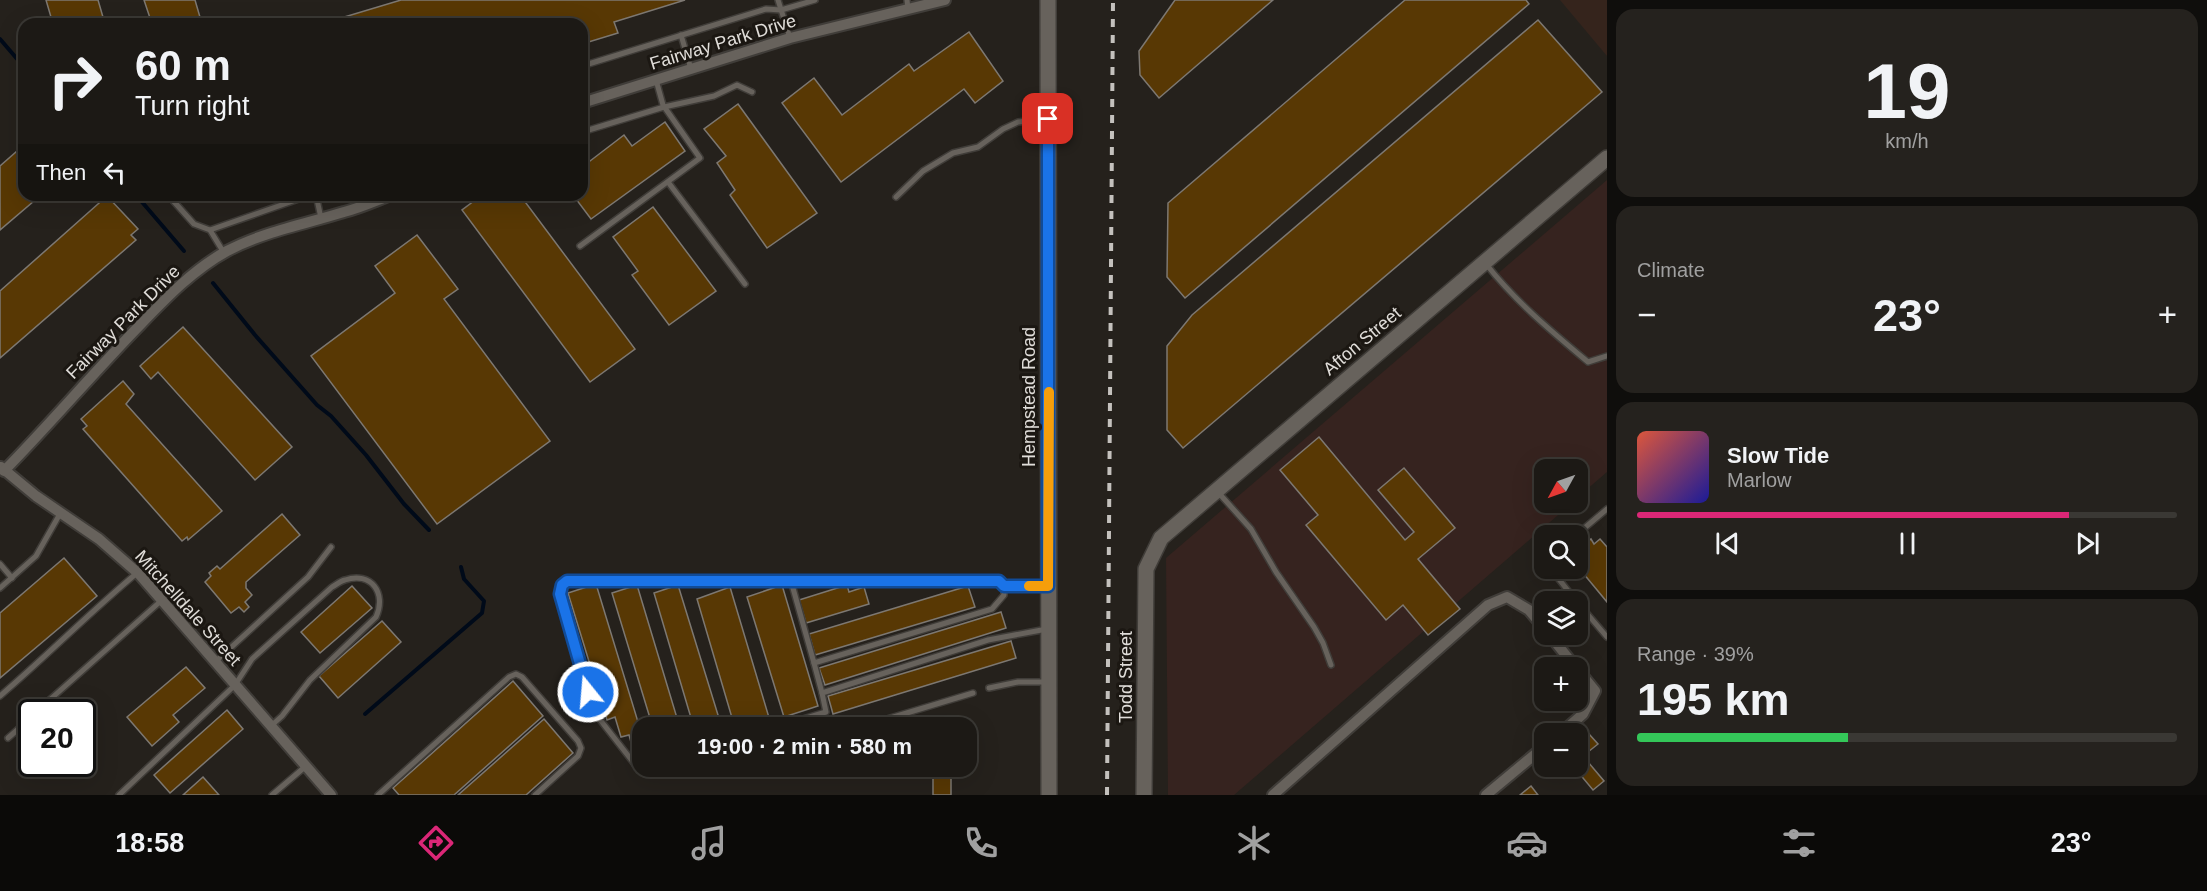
<!DOCTYPE html>
<meta charset="utf-8">
<style>
body{margin:0;font-family:Arial,sans-serif;background:#25221e;color:#f1f3f6;height:100vh;display:flex;flex-direction:column;font-size:22px;white-space:nowrap}
*{box-sizing:border-box;margin:0}
p{font-size:20px;color:#a0a0a0}
.icon{flex:none;width:33px;height:33px;fill:none;stroke:currentColor;stroke-width:2;stroke-linecap:round;stroke-linejoin:round}
.map{position:relative;flex:1;overflow:hidden}
.sheet{display:flex;flex-direction:column;gap:9px;padding:9px;background:#0f0e0c;width:600px}
.sheet>*{flex:none}
.banner{position:absolute;left:18px;top:18px;width:570px;height:183px;border-radius:18px;box-shadow:0 6px 24px #0002,0 0 0 2px #3a3834;background:#1c1915;color:#f1f3f6;overflow:hidden}
.needle{width:39px;rotate:230deg}
.tools{position:absolute;left:1534px;top:459px;display:grid;gap:12px}
.tools a{display:grid;place-items:center;width:54px;height:54px;border-radius:12px;background:#1c1915;box-shadow:0 6px 24px #0002,0 0 0 2px #3a3834;font-size:30px}
.speed{position:absolute;left:18px;top:699px;display:flex;gap:12px;font-size:30px;font-weight:700;text-align:center}
.speed>*{display:grid;place-content:center;width:78px;height:78px;border-radius:50%;background:#1c1915;box-shadow:0 6px 24px #0002,0 0 0 2px #3a3834;line-height:1}
.speed .limit{border:3px solid #111;border-radius:9px;background:#fff;color:#111}
.pin{position:absolute;display:grid;place-items:center;width:51px;height:51px;color:#fff;margin:-26px;border-radius:12px;box-shadow:0 3px 9px #0006}
.me{position:absolute;width:66px;margin:-33px;rotate:343deg;stroke-linejoin:round;filter:drop-shadow(0 0 4px #0008)}
.turn{display:flex;align-items:center;gap:21px;height:126px;padding:0 18px;font-size:27px}
.turn .icon{width:78px;height:78px;stroke-width:2.5}
.turn b{display:block;font-size:42px;line-height:51px}
.then{display:flex;align-items:center;height:57px;padding:0 18px;background:#0003;gap:12px;font-size:22px}
.big{font-size:45px;font-weight:600;line-height:1.1}
.sheet .card{flex:1;display:flex;flex-direction:column;justify-content:center;gap:9px;min-width:0;padding:0 21px;border-radius:18px;background:#25221e}
.sheet .dial{align-items:center;gap:0}
.dial b{font-size:78px;line-height:1}
.song{display:flex;align-items:center;gap:18px}
.cover{width:72px;height:72px;border-radius:9px;background:linear-gradient(135deg,hsl(10 70% 55%),hsl(240 70% 35%))}
.played{height:6px;border-radius:3px;background:linear-gradient(90deg,#db2777 80%,#3a3834 80%)}
.keys{display:flex;justify-content:space-around;direction:ltr}
.heat{display:flex;justify-content:space-between;align-items:center;font-size:33px;direction:ltr}
.charge{height:9px;border-radius:4px;background:linear-gradient(90deg,#34c759 39%,#3a3834 0)}
.trip{position:absolute;left:632px;top:717px;width:345px;height:60px;border-radius:18px;background:#1c1915;box-shadow:0 6px 24px #0002,0 0 0 2px #3a3834;font-weight:600;line-height:60px;text-align:center}
.menu{display:flex;height:96px;justify-content:space-around;align-items:center;background:#0b0a08;color:#a0a0a0}
.menu .icon{width:42px;height:42px}
.menu .on{color:#db2777}
.menu b{font-size:27px;color:#f1f3f6}
main{display:flex;flex:1;min-height:0}
.map>svg:first-child{display:block}
</style>
<main>
<div class="map">
<svg width="1607" height="795" viewBox="0 0 1607 795">
<rect width="100%" height="100%" fill="#25211c"/>
<path fill="#36231f" d="M1607,180v292l-29,25v-27h-33v32l27,1 -338,292h-66l-2,-237z"/>
<path fill="#35241c" d="M1560,0h47v56z"/>
<g fill="none" stroke-linecap="round" stroke-linejoin="round">
<g stroke="#000a19" stroke-width="4">
<path d="M0,39l24,28"/>
<path d="M136,195l48,56"/>
<path d="M213,283l42,52 62,70 14,11 35,39 38,49 25,26"/>
<path d="M365,714l117,-101 2,-12 -20,-22 -3,-12"/>
</g>
</g>
<g fill="#583804" stroke="#7d7872" stroke-width="1.5">
<path d="M46,0h52l7,24h-52z"/>
<path d="M144,0h51l7,24h-50z"/>
<path d="M401,0h284l-71,22 4,11 -36,11v-20h-261z"/>
<path d="M1175,0h98l-114,98 -19,-23 -1,-24z"/>
<path d="M1405,0h121l3,4 -344,294 -18,-21 1,-74z"/>
<path d="M1538,20l64,72 -419,356 -16,-18v-84l25,-31z"/>
<path d="M969,32l34,49 -28,22 -11,-14 -123,93 -59,-79 32,-25 28,37 67,-51 5,7z"/>
<path d="M738,104l79,109 -50,35 -37,-53 5,-5 -18,-27 9,-7 -22,-27z"/>
<path d="M665,122l20,29 -94,68 -18,-24h9v-44l8,10 34,-26 8,11z"/>
<path d="M24,145v50h17l-41,35v-64z"/>
<path d="M181,195h21l-16,5z"/>
<path d="M482,195h38l115,154 -45,33 -128,-172z"/>
<path d="M107,196l31,33 -7,6 5,5 -136,118v-67z"/>
<path d="M653,207l63,84 -47,34 -37,-50 6,-4 -25,-34z"/>
<path d="M417,235l41,54 -14,10 106,142 -113,83 -126,-168 84,-63 -20,-27z"/>
<path d="M183,327l109,120 -37,33 -97,-108 -7,7 -11,-13z"/>
<path d="M123,381l11,13 -8,10 96,107 -34,29 -1,-3 -5,4 -99,-112 4,-3 -6,-7z"/>
<path d="M1319,437l86,103 9,-8 -36,-42 26,-22 51,60 -37,31 42,50 -32,26 -25,-30 -17,15 -80,-95 12,-10 -38,-45z"/>
<path d="M282,514l18,21 -54,47v6l6,7 -7,7 4,5 -5,5 -5,-5 -8,6 -26,-31 6,-6 -2,-3 8,-7 3,3z"/>
<path d="M1591,539l3,5 6,-5 7,8v55l-29,-35v-17z"/>
<path d="M64,558l33,38 -97,82v-65z"/>
<path d="M596,584l46,151v16l-8,2 -5,-18 -8,2 -6,-20 -8,3 -39,-127z"/>
<path d="M637,585l43,143h-27l-41,-135z"/>
<path d="M678,585l44,143h-28l-40,-135z"/>
<path d="M782,585l36,121 -34,11 -37,-120z"/>
<path d="M847,585l2,7 15,-5 5,17 -63,19 -7,-23z"/>
<path d="M352,586l20,22 -52,45 -19,-21z"/>
<path d="M968,586l7,21 -160,48 -6,-21z"/>
<path d="M730,587l40,134 -22,7h-13l-38,-129z"/>
<path d="M1001,612l5,16 -181,57 -6,-17z"/>
<path d="M382,621l19,21 -63,56 -19,-22z"/>
<path d="M1011,641l5,17 -183,56 -5,-18z"/>
<path d="M186,667l19,21 -32,27 6,7 -27,24 -25,-29z"/>
<path d="M513,681l30,35 -89,79h-55l-6,-7z"/>
<path d="M227,710l16,19 -73,64 -16,-18z"/>
<path d="M544,719l29,34 -47,42h-68z"/>
<path d="M1589,734l9,10 -15,12 21,25 -11,9 -20,-24h5v-23z"/>
<rect x="933" y="766" width="18" height="29"/>
<path d="M203,777l16,18h-36z"/>
<path d="M1531,786l7,9h-18z"/>
</g>
<g fill="none" stroke-linecap="round" stroke-linejoin="round">
<defs>
<g id="lane">
<path d="M778,0l12,38"/>
<path d="M907,0l1,9"/>
<path d="M681,35l10,34"/>
<path d="M582,66l184,-57 15,1 34,-10"/>
<path d="M582,132l82,-25 50,-11 23,-11 15,7"/>
<path d="M668,182l77,102"/>
<path d="M168,195l26,29 16,6 14,23"/>
<path d="M316,195l5,23"/>
<path d="M896,197l27,-26 30,-18 25,-6 25,-18 15,-7 29,-3"/>
<path d="M210,230l100,-35"/>
<path d="M580,246l120,-88 -37,-53 -7,-25"/>
<path d="M1486,264c30,38 65,67 102,98l19,-6"/>
<path d="M1217,491l34,38 25,43 38,55 9,16 8,22"/>
<path d="M1575,536l32,-27"/>
<path d="M0,564l12,14"/>
<path d="M1550,568l27,34"/>
<path d="M791,581l23,82 178,-54 12,-14v-9"/>
<path d="M0,588l36,-32 25,-44"/>
<path d="M1578,603l29,34"/>
<path d="M215,662l93,-85 23,-30"/>
<path d="M814,663l8,30"/>
<path d="M989,688l29,-6h29"/>
<path d="M0,696c47,-40 90,-84 137,-123"/>
<path d="M36,712l126,-112"/>
<path d="M773,728l53,-16 -4,-19 166,-53 59,-11"/>
<path d="M857,728l116,-35"/>
<path d="M8,738l24,-21"/>
<path d="M642,765l-5,2 -43,-55 -34,-118v-5l5,-7 434,-1 5,5h44"/>
<path d="M119,795l116,-110 17,-26 80,-72c4,-2 8,-6 13,-7 26,-9 42,13 31,37l-66,63 -28,36 -11,10"/>
<path d="M272,795l34,-29"/>
<path d="M378,795l131,-118 7,-3 6,3 56,64 3,7 -3,8 -43,39"/>
</g>
<g id="street">
<path d="M582,103l208,-65 155,-38"/>
<path d="M1,467l35,29 63,43 40,35 192,221"/>
<path d="M4,471c47,-48 90,-99 137,-147 26,-27 53,-55 86,-73 36,-19 78,-27 117,-39 16,-4 31,-11 47,-17"/>
<path d="M1549,634l27,34"/>
<path d="M1560,734l23,-20 12,-23 -17,-21"/>
<path d="M1273,795l215,-190 19,-8 22,13 16,19"/>
<path d="M1486,795l59,-49"/>
</g>
<g id="secondary">
<path d="M1048,0l1,795"/>
<path d="M1144,795l2,-226 15,-31 446,-380"/>
</g>
</defs>
<use href="#lane" stroke="#403d39" stroke-width="8"/>
<use href="#street" stroke="#403d39" stroke-width="14"/>
<use href="#secondary" stroke="#403d39" stroke-width="18"/>
<use href="#lane" stroke="#67625c" stroke-width="5"/>
<use href="#street" stroke="#67625c" stroke-width="10"/>
<use href="#secondary" stroke="#67625c" stroke-width="15"/>
<path stroke="#c4c1bd" stroke-width="4" stroke-dasharray="8 8" stroke-linecap="butt" d="M1107,795l6,-795"/>
</g>
<g fill="none" stroke-linecap="round" stroke-linejoin="round">
<defs>
<path id="route" d="M588,692l-28,-98 2,-9 5,-4h432l5,5h44v-467"/>
</defs>
<use href="#route" stroke="#114b97" stroke-width="15"/>
<use href="#route" stroke="#1a73e8" stroke-width="10"/>
<path stroke="#f59e0b" stroke-width="10" d="M1029,586h19l1,-194"/>
</g>
<g text-anchor="middle" dominant-baseline="central" stroke-width="6" stroke-linejoin="round" paint-order="stroke">
<g font-size="18" fill="#e0ddd9" stroke="#1b1712">
<text transform="translate(723 42) rotate(-17)">Fairway Park Drive</text>
<text transform="translate(123 322) rotate(-45)">Fairway Park Drive</text>
<text transform="translate(1362 341) rotate(-40)">Afton Street</text>
<text transform="translate(1029 397) rotate(-90)">Hempstead Road</text>
<text transform="translate(188 608) rotate(48)">Mitchelldale Street</text>
<text transform="translate(1126 677) rotate(-90)">Todd Street</text>
</g>
</g>
</svg>
<div class="tools">
<a><svg class="needle" viewBox="-14 -14 28 28"><path d="M0-13l5 13h-10z" fill="#e53935"/><path d="M0 13l5-13h-10z" fill="#a0a0a0"/></svg></a>
<a><svg class="icon" aria-label="search" viewBox="0 0 24 24"><circle cx="10" cy="10" r="6"/><path d="M15 15l6 6"/></svg></a>
<a><svg class="icon" aria-label="layers" viewBox="0 0 24 24"><path d="M12 4l9 5-9 5-9-5zM3 14l9 5 9-5"/></svg></a>
<a>+</a>
<a>−</a>
</div>
<div class="speed"><div class="limit">20</div></div>
<div class="pin" style="left:1048px;top:119px;background:#d93025"><svg class="icon" aria-label="arrive" viewBox="0 0 24 24"><path d="M6 21V4h12l-3 4 3 4H6"/></svg></div>
<svg class="me" style="left:588px;top:692px" viewBox="-20 -20 40 40"><circle r="17" fill="#1a73e8" stroke="#fff" stroke-width="3"/><path d="M0-11L8 9 0 5-8 9z" fill="#fff"/></svg>
<div class="trip">19:00 · 2 min · 580 m</div>
<div class="banner">
<div class="turn"><svg class="icon" aria-label="right" viewBox="0 0 24 24"><path d="M7 20v-9h11M14 6l5 5-5 5"/></svg><div><b>60 m</b>Turn right</div></div>
<div class="then">Then<svg class="icon" aria-label="left" viewBox="0 0 24 24"><path d="M17 20v-9H6M10 6l-5 5 5 5"/></svg></div>
</div>
</div>
<section class="sheet">
<div class="card dial"><b>19</b><p>km/h</p></div>
<div class="card"><p>Climate</p>
<div class="heat"><a>−</a><b class="big">23°</b><a>+</a></div>
</div>
<div class="card">
<div class="song"><i class="cover"></i><div><b>Slow Tide</b><p>Marlow</p></div></div>
<div class="played"></div>
<div class="keys"><svg class="icon" aria-label="previous" viewBox="0 0 24 24"><path d="M18 5L8 12l10 7zM5 5v14"/></svg><svg class="icon" aria-label="pause" viewBox="0 0 24 24"><path d="M8 5v14M16 5v14"/></svg><svg class="icon" aria-label="next" viewBox="0 0 24 24"><path d="M6 5l10 7-10 7zM19 5v14"/></svg></div>
</div>
<div class="card"><p>Range · 39%</p><b class="big">195 km</b><div class="charge"></div></div>
</section>
</main>
<nav class="menu">
<b>18:58</b>
<svg class="icon on" aria-label="directions" viewBox="0 0 24 24"><path d="M12 3l9 9-9 9-9-9zM9 14v-3h6M13 9l2 2-2 2"/></svg>
<svg class="icon" aria-label="music" viewBox="0 0 24 24"><path d="M9 18V5l10-2v13"/><circle cx="6" cy="18" r="3"/><circle cx="16" cy="16" r="3"/></svg>
<svg class="icon" aria-label="phone" viewBox="0 0 24 24"><path d="M5 4h4l2 5-3 2q2 4 5 5l2-3 5 2v4C11 20 4 13 5 4z"/></svg>
<svg class="icon" aria-label="climate" viewBox="0 0 24 24"><path d="M12 3v18M4 7l16 10M4 17L20 7"/></svg>
<svg class="icon" aria-label="car" viewBox="0 0 24 24"><path d="M5 17H2v-5l4-1 3-4h7l3 4 3 1v5h-3M9 17h6M6 11h13"/><circle cx="7" cy="17" r="2"/><circle cx="17" cy="17" r="2"/></svg>
<svg class="icon" aria-label="filters" viewBox="0 0 24 24"><path d="M4 7h16M4 17h16"/><circle cx="9" cy="7" r="2"/><circle cx="15" cy="17" r="2"/></svg>
<b>23°</b>
</nav>
